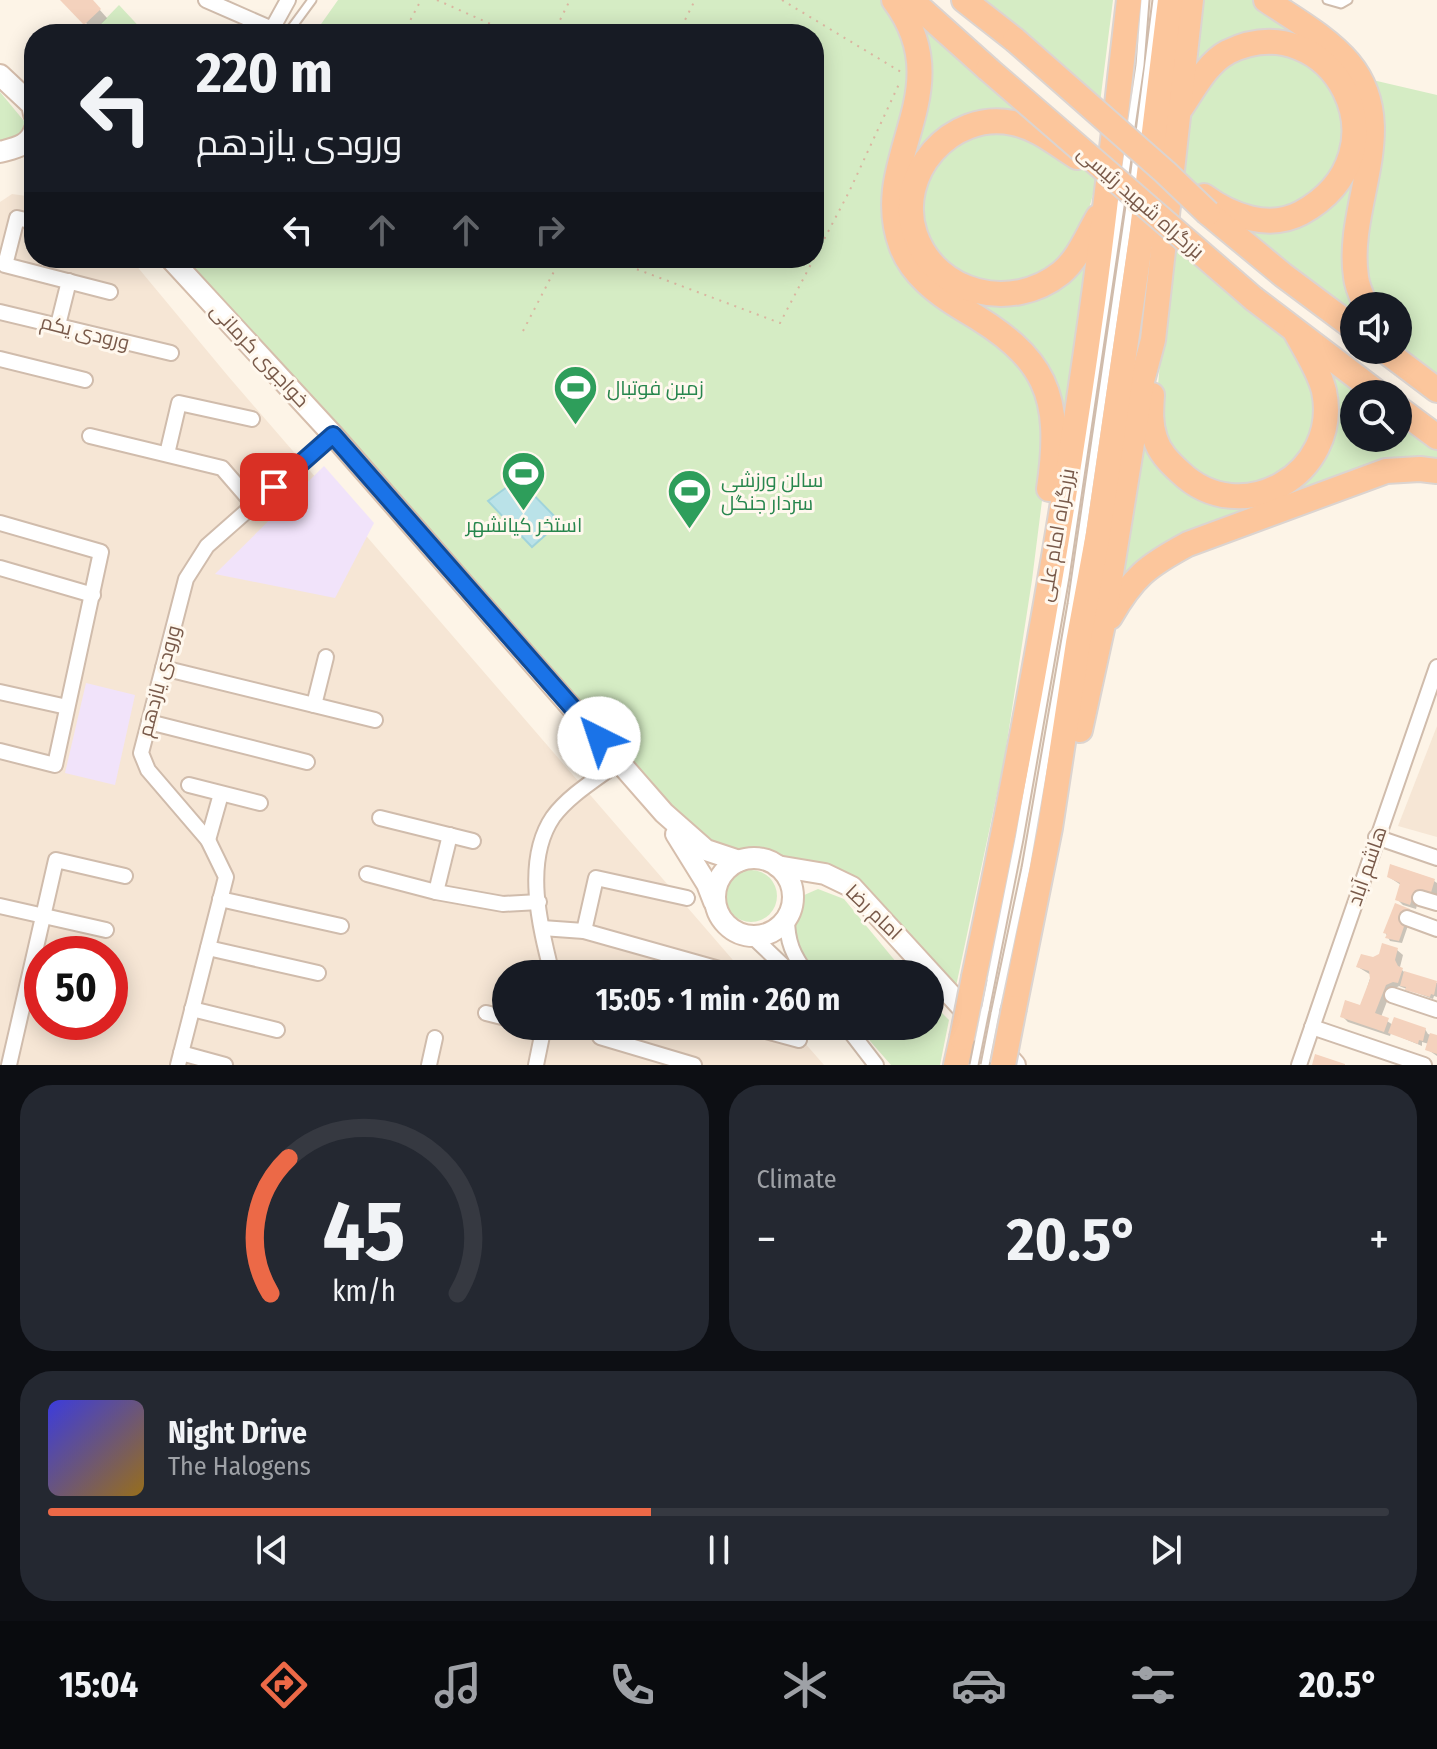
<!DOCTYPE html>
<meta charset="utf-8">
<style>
body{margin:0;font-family:"Fira Sans Condensed",Cairo,sans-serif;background:#242831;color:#f1f3f6;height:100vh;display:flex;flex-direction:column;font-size:30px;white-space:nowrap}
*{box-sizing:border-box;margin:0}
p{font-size:26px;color:#9ea1a6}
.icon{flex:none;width:44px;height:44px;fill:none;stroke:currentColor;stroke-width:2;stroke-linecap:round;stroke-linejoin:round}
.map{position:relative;height:1065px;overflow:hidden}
.details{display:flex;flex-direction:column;gap:20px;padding:20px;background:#0d0f14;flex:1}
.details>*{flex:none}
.guide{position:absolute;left:24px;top:24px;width:800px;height:244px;border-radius:32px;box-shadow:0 4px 20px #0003;background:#171b24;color:#f1f3f6;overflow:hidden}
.controls{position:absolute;left:1340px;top:292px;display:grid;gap:16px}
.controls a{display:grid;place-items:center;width:72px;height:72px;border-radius:50%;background:#171b24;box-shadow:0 4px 20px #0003;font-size:40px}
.speed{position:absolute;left:24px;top:936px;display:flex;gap:16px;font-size:40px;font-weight:700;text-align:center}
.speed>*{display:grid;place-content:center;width:104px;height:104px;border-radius:50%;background:#171b24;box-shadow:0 4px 20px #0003;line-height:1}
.speed .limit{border:12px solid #d22;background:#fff;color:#111}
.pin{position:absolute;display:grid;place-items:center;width:68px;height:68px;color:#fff;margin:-34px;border-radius:16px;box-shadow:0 4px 12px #0006}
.me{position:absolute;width:88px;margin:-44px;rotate:319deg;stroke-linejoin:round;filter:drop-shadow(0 0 6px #0008)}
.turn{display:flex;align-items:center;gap:28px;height:168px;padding:0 40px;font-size:36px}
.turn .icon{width:104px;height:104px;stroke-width:2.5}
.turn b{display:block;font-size:56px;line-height:68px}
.lanes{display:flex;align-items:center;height:76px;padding:0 40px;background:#0003;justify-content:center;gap:40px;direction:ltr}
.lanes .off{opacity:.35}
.big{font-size:60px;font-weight:700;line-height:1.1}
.details .card{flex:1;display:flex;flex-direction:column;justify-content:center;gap:12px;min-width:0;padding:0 28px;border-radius:32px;background:#242831}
.details .dial{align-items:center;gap:0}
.dial svg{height:208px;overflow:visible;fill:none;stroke:#363941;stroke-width:7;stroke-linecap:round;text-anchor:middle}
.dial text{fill:#f1f3f6;stroke:none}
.song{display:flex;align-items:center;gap:24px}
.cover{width:96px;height:96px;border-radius:12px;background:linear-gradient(135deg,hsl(240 70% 55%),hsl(40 70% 35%))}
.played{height:8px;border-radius:4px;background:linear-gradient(90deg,#ec6947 45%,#363941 45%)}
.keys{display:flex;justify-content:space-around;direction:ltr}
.heat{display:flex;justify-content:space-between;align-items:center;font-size:44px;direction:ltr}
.details .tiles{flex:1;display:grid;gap:20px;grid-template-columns:1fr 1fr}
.card:last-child{grid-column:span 2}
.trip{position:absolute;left:492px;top:960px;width:452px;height:80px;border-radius:40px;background:#171b24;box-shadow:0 4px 20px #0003;font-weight:700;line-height:80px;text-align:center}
.menu{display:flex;height:128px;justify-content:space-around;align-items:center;background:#090b0e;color:#9ea1a6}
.menu .icon{width:56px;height:56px}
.menu .active{color:#ec6947}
.menu b{font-size:36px;color:#f1f3f6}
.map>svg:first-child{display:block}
</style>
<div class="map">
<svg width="1437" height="1065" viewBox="0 0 1437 1065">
<rect width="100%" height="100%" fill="#fdf4e7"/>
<g fill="#f6e6d5" fill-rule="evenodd">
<path d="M12,194l22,3v61h96l98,118 517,598h-239v52h284l34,39h-824v-863zM42,954h68v68h-68z"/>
<path d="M1437,726v111l-39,-11z"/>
</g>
<g fill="#f1e3fa">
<path d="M324,466l50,57 -39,75 -120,-24z"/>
<path d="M86,683l49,12 -20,90 -50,-12z"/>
</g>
<g fill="#d5ecc4">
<path d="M338,0h551l25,51 -25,153 145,169 14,80 -16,127 -28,181 -49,230 -90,-96 -100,-41 -25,-1 -42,-15 -518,-580h634v-224h-500z"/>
<path d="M985,0h128l-13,103z"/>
<path d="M1196,0h63l97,82 -2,238 -152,-120 60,25 91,-57 -10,-92 -90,-37 -66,53z"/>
<path d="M119,5l27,29h-55z"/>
<path d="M912,20l19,11 142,120 -54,-33 -99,42 2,98 92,41 78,-63 -44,295 9,-82 -5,-55 -139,-134z"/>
<path d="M1286,50l43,28 20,59 -20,46 -54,32 -72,-24 -21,-18 5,-53 38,-59z"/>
<path d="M1364,78l73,17v281l-39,-31v-39h-27l-5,-13z"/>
<path d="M0,92l29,35 -7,12 -22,2z"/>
<path d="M1001,126l72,35 24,19 -15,54 -41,47 -68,6 -44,-35 -12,-55 21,-45z"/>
<path d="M1171,244l115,92 25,36 6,57 -35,49 -62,12 -55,-42 -8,-52z"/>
<path d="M1313,357l47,37h-6v44h44v-17l39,27v17l-180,46 -147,94 36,-178 72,75 96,-38z"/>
<circle cx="751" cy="896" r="26"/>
<path d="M818,889l26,10 62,75h-92c-20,-24 -28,-50 -12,-78z"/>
<path d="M930,1001l19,19 -9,45h-49l-34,-39h73z"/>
</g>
<path fill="#bae2e8" stroke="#a0d3db" stroke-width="2" d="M518,479l42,43 -28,25 -44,-46z"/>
<g fill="#0003">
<path d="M63,0h28l16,18 -13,13z"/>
<path d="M1389,877l45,4 3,2v18l-17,-7 -4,15 -13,-4 9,9 -10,29 -12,-2 -5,-9 24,-21 -12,-12 4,-14z"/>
<path d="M1397,950l6,5 -3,12 2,3 4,4 31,9v14l-3,-1 -1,3 -34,-13 -8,5 -10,26 12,8 32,4 3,5 9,3v19l-10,-7 2,-5 -7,-2v4l-31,-13 -1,3 -42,-14 -6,-6 19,-8 10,-33 -13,-8z"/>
</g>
<g fill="#f4d2bd">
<path d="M60,0h33l8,9 -17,16z"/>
<path d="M1390,864l45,15 -5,17 -15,-6 -5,15 -15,-5 5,-17 -13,-6z"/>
<path d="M1395,903l15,6 -11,32 -14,-3 2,-4 -4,-1z"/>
<path d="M1382,943l16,5 -3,12 3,6 5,2 -5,15 -5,-1 -7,3 -11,28 14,5 -5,14 -44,-15 5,-17 15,5 10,-26 -1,-8 -13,-4 5,-13 12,3 6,-3z"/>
<path d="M1404,971l33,10 -3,14 -3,-1 -1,3 -25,-7 1,-3 -6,-1z"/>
<path d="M1394,1017l32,11 -3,13 -4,-1 -1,4 -30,-11z"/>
<path d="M1430,1033l7,2v19l-12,-4z"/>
<path d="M1315,1054l30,10v1h-33z"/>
</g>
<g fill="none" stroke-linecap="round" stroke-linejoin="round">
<defs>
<g id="service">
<path d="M1327,0l14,4 7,-4"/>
<path d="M287,34l25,-34"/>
<path d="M1130,133l10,-68 5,-65"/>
<path d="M1139,140l18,-140"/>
<path d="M1124,180l5,-35"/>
<path d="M1133,188l4,-32"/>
<path d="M985,1010l34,-171 46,-262 57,-384"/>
<path d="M995,1014l31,-146 46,-264 59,-404"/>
</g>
<g id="minor">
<path d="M206,0l66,29 16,-29"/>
<path d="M34,222l-17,-4 -12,47 105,27"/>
<path d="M0,312l171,41"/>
<path d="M58,325l11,-44"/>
<path d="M0,359l85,21"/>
<path d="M90,436l132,32 32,37"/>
<path d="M167,454l12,-51 73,16"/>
<path d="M0,523l101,29 -46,213 -55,-14"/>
<path d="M0,568l93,27"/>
<path d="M163,668l212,52"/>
<path d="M0,692l67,15"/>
<path d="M314,705l12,-48"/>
<path d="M149,722l158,40"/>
<path d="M189,785l71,18"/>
<path d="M380,818l93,23"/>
<path d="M1376,837l61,21"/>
<path d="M208,840l13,-46"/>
<path d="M367,874l69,18 67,12 36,-2"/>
<path d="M436,892l14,-57"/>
<path d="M1420,898l17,5"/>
<path d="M220,899l121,27"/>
<path d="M0,906l106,24"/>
<path d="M787,918c0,24 6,37 20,56"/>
<path d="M1407,918l30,11"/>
<path d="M542,928l42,3 153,43"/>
<path d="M584,931l12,-53 91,20"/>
<path d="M752,936l40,38"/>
<path d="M208,948l110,25"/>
<path d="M552,974c-12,-47 -29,-113 1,-157 16,-22 45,-39 66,-55"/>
<path d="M1392,995l45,15"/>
<path d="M192,1009l85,21"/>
<path d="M486,1013l20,5"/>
<path d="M747,1026l52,14"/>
<path d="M846,1026l30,39"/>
<path d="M1312,1027l112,38"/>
<path d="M600,1037l94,28"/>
<path d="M181,1053l44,12"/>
<path d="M9,1065l47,-205 69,16"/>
<path d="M178,1065l48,-188 -18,-37 -60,-70 -7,-17 45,-174 21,-33 126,-111"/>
<path d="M429,1065l6,-27"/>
<path d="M536,1065l8,-39"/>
<path d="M1299,1065l138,-398"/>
</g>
<g id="secondary">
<path d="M0,75l32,30 2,9"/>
<path d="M0,152c14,-4 29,-6 34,-21"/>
<path d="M170,258l163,177 331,378 42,37 33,11"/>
<path d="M676,834l31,50 7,18"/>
<circle cx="754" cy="897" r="39"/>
<path d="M777,866l48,8 27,13 163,178"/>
</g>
<g id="trunk">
<path d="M894,0c68,91 -25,158 7,245 10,29 37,49 62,64 83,48 100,85 86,180"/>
<path d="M911,0l77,69"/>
<path d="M964,0l51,40"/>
<path d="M1266,0c28,19 61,37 83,63 53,64 -4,142 7,214 1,10 6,20 10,29"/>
<path d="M1181,108c13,-19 26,-45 47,-56 103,-50 184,100 73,161 -32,17 -70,3 -97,-17"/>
<path d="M1077,157c-21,-13 -39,-29 -64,-34 -62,-13 -118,51 -98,111 21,61 97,78 146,39 17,-14 26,-37 37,-56"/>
<path d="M1208,213l75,62 71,53"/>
<path d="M1254,299l125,95"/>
<path d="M1384,350l53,40"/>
<path d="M1152,395c-1,15 -2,29 3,43 4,14 14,24 25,34 61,59 161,2 144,-81 -5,-21 -19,-41 -29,-60"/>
<path d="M1398,408l39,29"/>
<path d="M1110,617c23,-40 37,-51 78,-73l198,-73 34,-2 17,2"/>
<path d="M1080,730l22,-101 40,-248 11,-41 38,-340"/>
<path d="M974,977c47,-223 88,-449 119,-675 14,-101 24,-201 36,-302"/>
<path d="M1014,1008l36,-180 28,-185 20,-109 44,-303 28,-231"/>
<path d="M956,1065l6,-27"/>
</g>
</defs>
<use href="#service" stroke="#d0bcac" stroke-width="11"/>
<use href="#minor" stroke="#d0bcac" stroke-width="18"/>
<use href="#secondary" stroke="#d6beac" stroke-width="24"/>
<use href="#trunk" stroke="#dcd4d0" stroke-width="28"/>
<g stroke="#dab5a0" stroke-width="2" stroke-dasharray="2 6" stroke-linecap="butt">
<path d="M437,0l76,34"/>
<path d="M782,0l119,72"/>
<path d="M403,34l18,-34"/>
<path d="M553,34l17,-34"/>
<path d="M678,34l17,-34"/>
<path d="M607,258l173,65 69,-131 50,-108"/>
<path d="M523,331l38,-73"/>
</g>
<use href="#service" stroke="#fff" stroke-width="7"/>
<use href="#minor" stroke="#fff" stroke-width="14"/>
<use href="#secondary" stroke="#fff" stroke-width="20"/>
<use href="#trunk" stroke="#fcc69c" stroke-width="24"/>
<defs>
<g id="service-bridge">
<path d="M974,1065l11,-55"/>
<path d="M985,1065l10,-51"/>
</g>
<g id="trunk-bridge">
<path d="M1015,40l150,132 43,41"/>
<path d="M988,69l266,230"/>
<path d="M962,1038l12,-61"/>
<path d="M1003,1065l11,-57"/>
</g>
</defs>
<use href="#service-bridge" stroke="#d0bcac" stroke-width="11" stroke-linecap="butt"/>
<use href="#trunk-bridge" stroke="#dcd4d0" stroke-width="28" stroke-linecap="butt"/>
<use href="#service-bridge" stroke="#fff" stroke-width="7"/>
<use href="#trunk-bridge" stroke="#fcc69c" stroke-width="24"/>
</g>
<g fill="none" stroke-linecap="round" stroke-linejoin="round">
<defs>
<path id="route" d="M274,487l59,-52 266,303"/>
</defs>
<use href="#route" stroke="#114b97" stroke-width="20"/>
<use href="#route" stroke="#1a73e8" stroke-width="14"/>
</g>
<defs>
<symbol id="stadium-pin" viewBox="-11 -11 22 30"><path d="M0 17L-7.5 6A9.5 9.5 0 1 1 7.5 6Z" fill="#2e9e5b" stroke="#fff8ee"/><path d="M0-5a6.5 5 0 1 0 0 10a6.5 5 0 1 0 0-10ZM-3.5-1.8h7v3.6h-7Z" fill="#fff"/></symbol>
</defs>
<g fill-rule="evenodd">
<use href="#stadium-pin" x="550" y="362" width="51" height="69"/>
<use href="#stadium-pin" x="498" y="448" width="51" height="69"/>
<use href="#stadium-pin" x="664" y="466" width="51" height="69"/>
</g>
<g text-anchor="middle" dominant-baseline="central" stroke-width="6" stroke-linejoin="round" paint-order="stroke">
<g font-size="20" fill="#795a4a" stroke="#fff8ee">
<text transform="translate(1141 202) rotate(41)">بزرگراه شهید رئیسی</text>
<text transform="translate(85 332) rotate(14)">ورودی یکم</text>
<text transform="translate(260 355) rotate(47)">خواجوی کرمانی</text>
<text transform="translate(1056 535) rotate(-80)">بزرگراه امام علی</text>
<text transform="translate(159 681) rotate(-75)">ورودی یازدهم</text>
<text transform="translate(1367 866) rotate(-71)">هاشم آباد</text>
<text transform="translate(874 912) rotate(44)">امام رضا</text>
</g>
<g font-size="20" fill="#27864d" stroke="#fff8ee" text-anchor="start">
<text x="607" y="388">زمین فوتبال</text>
<text x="721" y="480">سالن ورزشی<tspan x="721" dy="23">سردار جنگل</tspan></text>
<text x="524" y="525" text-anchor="middle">استخر کیانشهر</text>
</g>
</g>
</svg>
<div class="controls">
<a><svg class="icon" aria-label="sound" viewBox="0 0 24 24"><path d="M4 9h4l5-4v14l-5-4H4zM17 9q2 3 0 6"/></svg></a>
<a><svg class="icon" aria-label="search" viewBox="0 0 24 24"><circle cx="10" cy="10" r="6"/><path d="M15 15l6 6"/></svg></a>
</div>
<div class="speed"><div class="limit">50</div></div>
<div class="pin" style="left:274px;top:487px;background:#d93025"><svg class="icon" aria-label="arrive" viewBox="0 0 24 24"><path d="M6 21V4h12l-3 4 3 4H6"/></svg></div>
<svg class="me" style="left:599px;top:738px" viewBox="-20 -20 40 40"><circle r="19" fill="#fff"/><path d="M0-13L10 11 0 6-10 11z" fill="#1a73e8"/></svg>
<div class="trip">15:05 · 1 min · 260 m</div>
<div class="guide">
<div class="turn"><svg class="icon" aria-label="left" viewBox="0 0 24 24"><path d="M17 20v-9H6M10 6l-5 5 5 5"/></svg><div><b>220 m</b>ورودی یازدهم</div></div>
<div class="lanes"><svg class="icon" aria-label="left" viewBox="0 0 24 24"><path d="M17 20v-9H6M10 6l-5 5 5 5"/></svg><svg class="icon off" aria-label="ahead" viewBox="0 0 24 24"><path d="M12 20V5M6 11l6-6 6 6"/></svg><svg class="icon off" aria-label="ahead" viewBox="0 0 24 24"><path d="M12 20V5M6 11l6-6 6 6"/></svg><svg class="icon off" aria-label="right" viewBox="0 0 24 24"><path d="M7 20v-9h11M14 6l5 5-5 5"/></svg></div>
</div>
</div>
<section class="details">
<div class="tiles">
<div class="card dial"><svg viewBox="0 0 100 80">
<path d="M14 69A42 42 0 1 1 86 69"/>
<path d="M14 69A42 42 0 0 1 21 17" stroke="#ec6947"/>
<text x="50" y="56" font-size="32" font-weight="700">45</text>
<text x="50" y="72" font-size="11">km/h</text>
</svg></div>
<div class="card"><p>Climate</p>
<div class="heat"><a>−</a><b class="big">20.5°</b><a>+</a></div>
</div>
<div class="card">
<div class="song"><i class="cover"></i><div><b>Night Drive</b><p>The Halogens</p></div></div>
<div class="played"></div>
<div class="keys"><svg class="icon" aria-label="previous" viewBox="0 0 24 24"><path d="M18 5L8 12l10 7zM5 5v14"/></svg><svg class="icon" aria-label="pause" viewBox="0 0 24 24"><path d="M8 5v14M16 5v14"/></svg><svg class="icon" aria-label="next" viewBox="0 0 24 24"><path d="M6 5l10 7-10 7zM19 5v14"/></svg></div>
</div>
</div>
</section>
<nav class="menu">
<b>15:04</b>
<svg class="icon active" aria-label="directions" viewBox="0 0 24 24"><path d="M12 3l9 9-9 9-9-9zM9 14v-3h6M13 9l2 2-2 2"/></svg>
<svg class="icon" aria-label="music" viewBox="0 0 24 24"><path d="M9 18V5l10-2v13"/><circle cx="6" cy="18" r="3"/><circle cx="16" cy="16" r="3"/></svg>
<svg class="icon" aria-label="phone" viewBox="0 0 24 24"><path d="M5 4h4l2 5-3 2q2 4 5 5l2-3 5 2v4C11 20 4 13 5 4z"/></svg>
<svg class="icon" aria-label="climate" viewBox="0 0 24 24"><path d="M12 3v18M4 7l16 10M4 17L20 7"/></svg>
<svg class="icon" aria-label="car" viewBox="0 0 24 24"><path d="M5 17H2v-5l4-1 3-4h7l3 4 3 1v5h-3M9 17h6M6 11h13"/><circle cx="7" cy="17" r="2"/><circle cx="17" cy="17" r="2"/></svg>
<svg class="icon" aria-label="filters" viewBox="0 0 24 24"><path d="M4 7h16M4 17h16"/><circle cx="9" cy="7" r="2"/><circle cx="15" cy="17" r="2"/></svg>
<b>20.5°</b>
</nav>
